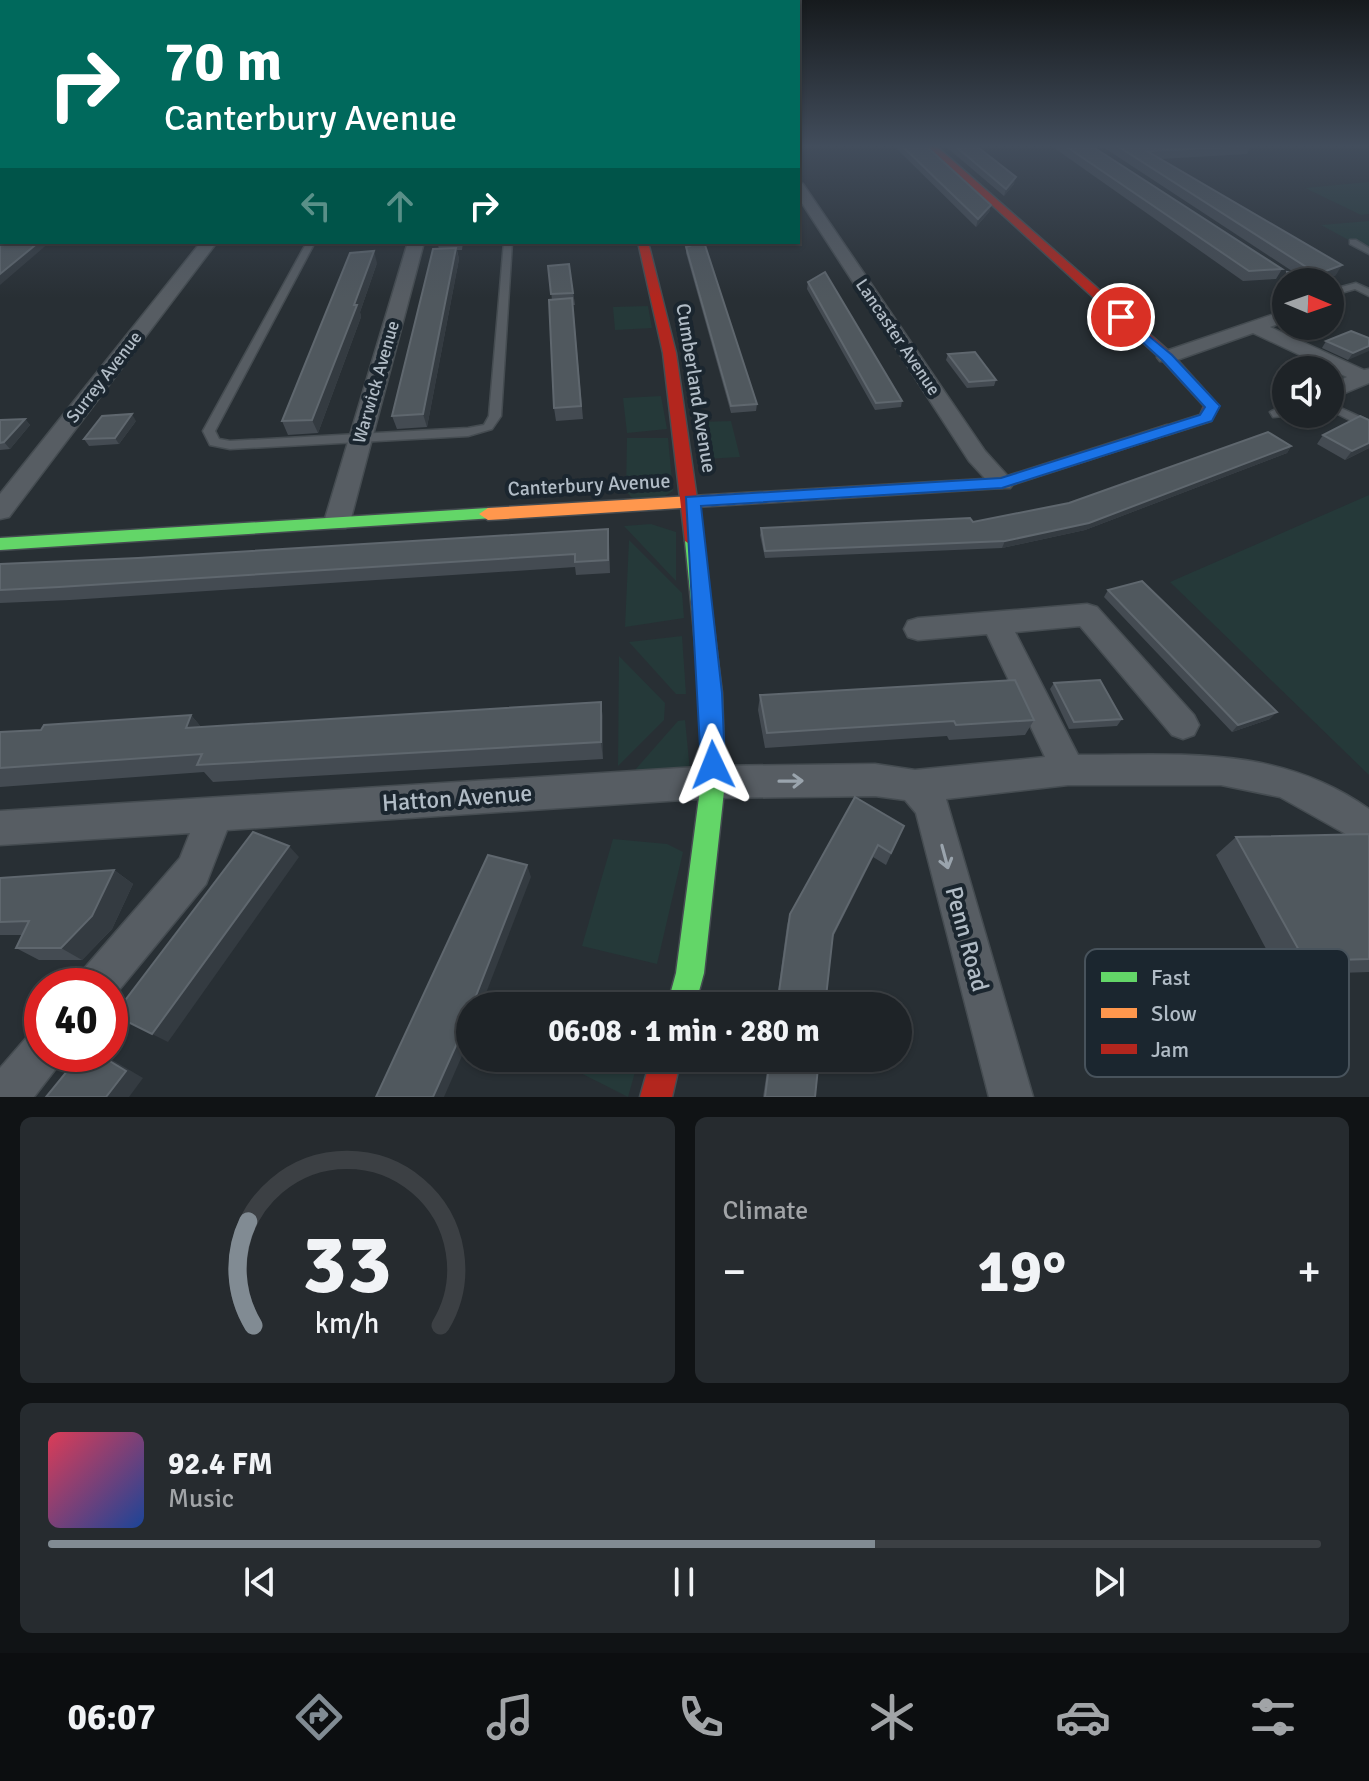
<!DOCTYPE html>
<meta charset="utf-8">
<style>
body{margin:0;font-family:Signika,sans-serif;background:#262b2f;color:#f1f3f6;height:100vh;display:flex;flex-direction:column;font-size:30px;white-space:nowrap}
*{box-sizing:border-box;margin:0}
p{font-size:26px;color:#a1a4a7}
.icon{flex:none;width:44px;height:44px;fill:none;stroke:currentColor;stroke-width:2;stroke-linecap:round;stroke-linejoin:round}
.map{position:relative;height:1097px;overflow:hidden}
.drawer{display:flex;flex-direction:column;gap:20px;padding:20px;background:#101315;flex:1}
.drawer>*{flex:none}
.hud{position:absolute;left:0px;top:0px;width:800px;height:244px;box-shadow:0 2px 6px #0004,0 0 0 2px #3c4044;background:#00695c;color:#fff;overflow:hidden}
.needle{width:52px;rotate:92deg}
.fabs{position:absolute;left:1272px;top:268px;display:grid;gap:16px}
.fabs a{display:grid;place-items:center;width:72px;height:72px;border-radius:50%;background:#1e2327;box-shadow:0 2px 6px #0004,0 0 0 2px #3c4044;font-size:40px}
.speed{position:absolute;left:24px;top:968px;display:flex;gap:16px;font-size:40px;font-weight:700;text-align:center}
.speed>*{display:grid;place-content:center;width:104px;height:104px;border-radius:50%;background:#1e2327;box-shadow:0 2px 6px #0004,0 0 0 2px #3c4044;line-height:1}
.speed .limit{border:12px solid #d22;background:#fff;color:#111}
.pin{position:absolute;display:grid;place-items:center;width:68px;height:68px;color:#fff;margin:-34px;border:4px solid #fff;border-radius:50%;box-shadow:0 2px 8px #0007}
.me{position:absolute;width:88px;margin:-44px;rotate:358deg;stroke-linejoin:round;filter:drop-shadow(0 0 6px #0008)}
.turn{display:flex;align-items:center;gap:28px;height:168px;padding:0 32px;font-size:36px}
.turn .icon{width:104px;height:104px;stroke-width:2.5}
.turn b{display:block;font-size:56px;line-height:68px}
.lanes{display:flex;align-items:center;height:76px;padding:0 32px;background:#0003;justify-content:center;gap:40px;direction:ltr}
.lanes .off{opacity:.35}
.big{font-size:60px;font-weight:700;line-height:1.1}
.drawer .card{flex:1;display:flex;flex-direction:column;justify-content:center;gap:12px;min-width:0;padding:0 28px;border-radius:12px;background:#262b2f}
.drawer .dial{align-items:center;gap:0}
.dial svg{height:208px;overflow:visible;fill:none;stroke:#3c4044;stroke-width:7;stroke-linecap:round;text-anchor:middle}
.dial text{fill:#f1f3f6;stroke:none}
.song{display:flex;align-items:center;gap:24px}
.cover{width:96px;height:96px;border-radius:12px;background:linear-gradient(135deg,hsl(350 70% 55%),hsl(220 70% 35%))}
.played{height:8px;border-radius:4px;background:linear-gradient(90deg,#818b93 65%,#3c4044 65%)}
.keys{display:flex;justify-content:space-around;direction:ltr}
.heat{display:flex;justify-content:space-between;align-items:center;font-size:44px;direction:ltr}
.drawer .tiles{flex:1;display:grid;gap:20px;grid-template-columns:1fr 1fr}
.card:last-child{grid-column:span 2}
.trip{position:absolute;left:456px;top:992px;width:456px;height:80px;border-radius:40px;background:#1e2327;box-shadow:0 2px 6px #0004,0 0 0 2px #3c4044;font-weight:700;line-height:80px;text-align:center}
.tabs{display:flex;height:128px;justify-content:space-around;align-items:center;background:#0c0e10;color:#a1a4a7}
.tabs .icon{width:56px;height:56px}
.tabs .selected{color:#818b93}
.tabs b{font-size:36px;color:#f1f3f6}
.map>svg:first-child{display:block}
</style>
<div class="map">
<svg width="1369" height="1097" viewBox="0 0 1369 1097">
<rect width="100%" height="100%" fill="#282f34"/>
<g fill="#253939">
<path d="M1369,182v32l-8,1 -56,-27z"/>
<path d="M1369,221v30l-48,-26z"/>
<path d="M648,306l4,22 -37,2 -2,-23z"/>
<path d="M661,396l6,33 -40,4 -4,-35z"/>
<path d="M731,421l9,36 -35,2 -5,-37z"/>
<path d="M627,438h41l5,53 -8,5 -32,3 -7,-8z"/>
<path d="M1369,495v280l-199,-193z"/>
<path d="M651,524l25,8v49l-52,-55z"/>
<path d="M629,540l53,53 2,25 -59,9z"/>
<path d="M682,636l4,58h-10l-47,-52z"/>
<path d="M619,656l46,47 -1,17 -46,46z"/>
<path d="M685,720l5,51 -62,7 50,-57z"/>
<path d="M613,839l54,5 16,8 -26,112 -75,-18z"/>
<path d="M551,1058h88l-11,39z"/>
</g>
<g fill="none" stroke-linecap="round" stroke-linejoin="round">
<defs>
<g id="lane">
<path d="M1350,240h6l13,8v6l-19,-10z"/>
<path d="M307,242h8l-100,189 4,8 11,2 238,-13 16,-3 5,-9 15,-174h8l-11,174 -9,13 -24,7 -238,13 -20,-4 -7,-14z"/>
<path d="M1356,283l13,6v7l-14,-7 -25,7v-6z"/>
<path d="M1330,403l39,18v9l-39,-20z"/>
</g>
<g id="street">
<path d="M798,183l5,1 182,267 29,32 -4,5h-16l-25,-27 -171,-264z"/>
<path d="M201,242h16l-208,275 -9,2v-25z"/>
<path d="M408,242h16l-74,280 -4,6h-18l-4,-6z"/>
<path d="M1286,310v11l-16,6 94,43 5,-1v14l-39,16v-14l17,-8 -94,-44 -79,28h-14l-3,-4 3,-4z"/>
<path d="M1286,404v10l8,1 -21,2 -3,-5z"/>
<path d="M1087,604l10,3 97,108 5,10 -5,10 -11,4 -11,-4 -92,-109 -65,6 63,123c104,0 201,-10 291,54v38l-89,-50 -59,-12h-153l-122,14 87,298h-44l-73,-284 -11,-13 -30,-4 -162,2 -486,32 -21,54 -96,117v-15h-34l6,-15 98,-113 10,-25 -190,12v-34l713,-45 162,-2 40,6 130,-13 -58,-123 -69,6 -10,-3 -4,-8 4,-8 10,-3z"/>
<path d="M42,1030v24h21l-6,13 -23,30h-34v-29l27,-31z"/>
</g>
<g id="fast">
<path d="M488,508l6,2 3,4 -3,4 -494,32v-12z"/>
<path d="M694,535l9,6 19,152 3,89 -21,191 -9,33h-28l9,-33 25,-191 -1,-89 -15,-152z"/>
</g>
<path id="slow" d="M1167,425l8,5 -3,3 -170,55 -514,32 -9,-6 9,-6 513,-30z"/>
<g id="jam">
<path d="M926,145h9l237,209 47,52 -8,15 -44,14 -5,-2v-6l38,-12 4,-9 -42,-46z"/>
<path d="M638,242h10l28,111 27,188 -9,6 -9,-6 -22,-188z"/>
<path d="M651,1058h30l-9,39h-32z"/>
</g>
</defs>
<use href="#lane" stroke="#454c51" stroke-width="3"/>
<use href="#street" stroke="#454c51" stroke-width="3"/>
<use href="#fast" stroke="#454c51" stroke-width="3"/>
<use href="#slow" stroke="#454c51" stroke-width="3"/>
<use href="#jam" stroke="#454c51" stroke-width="3"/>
<use href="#lane" fill="#575d63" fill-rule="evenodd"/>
<use href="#street" fill="#575d63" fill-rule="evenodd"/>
<use href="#fast" fill="#63d668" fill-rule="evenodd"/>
<use href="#slow" fill="#ff974d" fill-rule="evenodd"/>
<use href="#jam" fill="#b3261e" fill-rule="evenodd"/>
</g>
<g fill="#444b52">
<path d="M893,145h32l66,60 -2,7 -13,15z"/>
<path d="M944,145h31l39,39 -10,12z"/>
<path d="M1050,145h40l192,124 -6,10 -33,2z"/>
<path d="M1100,145l151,1 -4,8 -87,5 176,116 -19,7h-31v12l-3,1 -2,-13 6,-10 8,1z"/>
<path d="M437,242h26l-1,8h-5l2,9 -32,168 -30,2 -5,-13 47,-167z"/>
<path d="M686,247l71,157 -1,7 -25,2 -45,-160z"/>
<path d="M377,263l-17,49 1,5 -43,116 -30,2 -6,-14z"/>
<path d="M569,264l6,41h-2l10,114 -27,2 -2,-13 -2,-108 -4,-34z"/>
<path d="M808,282l94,119 -1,6 -26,3 -68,-121z"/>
<path d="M1369,338l-21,22 -26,-12 4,-7z"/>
<path d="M948,354l48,26 -2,6 -27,2 -21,-28z"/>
<path d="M25,419l5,6 -20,24 -10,1v-30z"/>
<path d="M1369,420v28l-24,12 -28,-16 6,-9z"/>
<path d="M136,421l-17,23 -30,2 -5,-7z"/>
<path d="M1291,446l-4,7 -202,77 -83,18 -237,10 -5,-23 1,-7 212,-6 96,-19z"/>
<path d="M609,541l1,32 -34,2 -1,-8 -505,33 -70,3v-39z"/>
<path d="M1108,590l162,129 -38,13 -128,-135z"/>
<path d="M1054,683l68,36 -5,7 -48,3 -19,-40z"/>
<path d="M760,695l274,25 -9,15 -76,5 -2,-4 -182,12 -7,-38z"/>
<path d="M601,702l2,18v39l-390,23 -9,-10 -204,15v-55l41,-2 150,-15 10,12z"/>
<path d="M904,826l-18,39 -13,-8 -40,80 -8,69h-49l11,-81 3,-11z"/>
<path d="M1369,834v138l-89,3 -64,-120 20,-18z"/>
<path d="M114,870l19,14 -21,45 -30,31h-43l-23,-12 7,-13h-23v-57z"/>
<path d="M769,1058h50l-4,39h-52z"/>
</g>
<g fill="#343b41">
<path d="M1016,177l-2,7 -10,12 2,-7z"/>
<path d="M991,205l-2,7 -13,15 2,-8z"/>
<path d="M39,242h11l-50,43v-11z"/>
<path d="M456,248l3,11 -32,168 -4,-13z"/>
<path d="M374,251l3,12 -17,49 1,5 -43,116 -6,-13z"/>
<path d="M1342,265l-6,10 -19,7h-21z"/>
<path d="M1369,346v5l-21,9 5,-7z"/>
<path d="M132,414l4,7 -17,23 -4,-6z"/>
<path d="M25,419l5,6 -20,24 -6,-7z"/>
<path d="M1369,443v5l-24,12 7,-9z"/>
<path d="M1291,446l-4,7 -202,77 -83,18 3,-7z"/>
<path d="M601,702l2,18v39l-2,-17z"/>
<path d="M1277,712l-7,7 -38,13 6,-7z"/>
<path d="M191,715l15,18 -20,-5z"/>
<path d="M878,845l-5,12 -44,87 4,-10z"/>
<path d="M289,846l10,11 -131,185 -16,-8z"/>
<path d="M527,865l4,12 -50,129h-9z"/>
<path d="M114,870l19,14 -21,45 -30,31 -21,-12z"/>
<path d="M470,1011v25l-5,13 -21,48h-11z"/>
<path d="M98,1054l6,1 39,23 -14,19h-23z"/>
</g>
<g fill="#50585e" stroke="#5f676e" stroke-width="2">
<path d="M901,145h24l66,60 -13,14z"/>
<path d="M954,145h21l41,32 -10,12z"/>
<path d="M1064,145h26l192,124 -33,2z"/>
<path d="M1116,145l135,1 -104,5 195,114 -46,17h-7l-2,-10 24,3 3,-3z"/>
<path d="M2,202v30l-2,-1v-28z"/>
<path d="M3,242h36l-39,32v-30z"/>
<path d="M701,242h3l53,162 -26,2 -45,-159z"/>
<path d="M456,248l-33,166 -31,2 41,-167z"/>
<path d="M374,251l-20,54h3l-45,115 -30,1 68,-168z"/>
<path d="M569,264l4,29 -22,1 -3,-28z"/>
<path d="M825,272l77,129 -26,2 -68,-121z"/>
<path d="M572,298l9,108 -27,2 -5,-108z"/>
<path d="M1351,331l18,7v8l-16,7 -27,-12z"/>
<path d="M975,352l21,28 -27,2 -21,-28z"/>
<path d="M132,414l-17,24 -31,1 18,-23z"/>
<path d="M1360,416l9,4v23l-17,8 -29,-16z"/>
<path d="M25,419l-21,23 -4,1v-23z"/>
<path d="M1268,432l23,14 -202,77 -84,18 -240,10 -4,-23 209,-10 3,4 96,-19z"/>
<path d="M608,529v31l-33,2v-8l-516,33 -59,3v-26l138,-6z"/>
<path d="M1142,581l135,131 -39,13 -130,-135z"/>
<path d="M1015,680l19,40 -78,5 -2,-4 -187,12 -7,-38z"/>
<path d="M1100,680l22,39 -48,3 -20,-39z"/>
<path d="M601,702v40l-404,23 5,-11 -202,14v-36l41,-2 3,-5 147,-10 -5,13z"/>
<path d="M855,797l49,29 -13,27 -13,-8 -45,89 -8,72h-48l13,-92z"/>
<path d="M253,832l36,14 -137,188 -38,-19z"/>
<path d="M1369,834v125l-64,2 -69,-124z"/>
<path d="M488,855l39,10 -55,141h-2v5l-12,30 -25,56h-57z"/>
<path d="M114,870l-22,46 -31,32h-45l13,-27 -29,1v-44z"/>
<path d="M81,1054h17l28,17 -20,26h-60z"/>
<path d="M770,1058h49l-4,39h-50z"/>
</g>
<defs><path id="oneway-shaft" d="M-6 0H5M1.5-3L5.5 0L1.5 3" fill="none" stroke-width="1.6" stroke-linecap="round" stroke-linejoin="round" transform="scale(2)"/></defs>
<g stroke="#9aa4ad">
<use href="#oneway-shaft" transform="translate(791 781) rotate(-1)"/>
<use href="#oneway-shaft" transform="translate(945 857) rotate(75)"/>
</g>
<linearGradient id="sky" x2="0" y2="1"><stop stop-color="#161a1d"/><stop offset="0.49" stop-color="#424d5c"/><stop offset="1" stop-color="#424d5c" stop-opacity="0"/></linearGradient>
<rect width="1369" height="298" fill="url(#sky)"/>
<path fill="#1a73e8" stroke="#114b97" stroke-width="2" d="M1121,313l51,42 45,48 3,3 -8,15 -210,67 -301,18 21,187 3,72 -4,7 -8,3 -8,-3 -4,-7 -15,-268 315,-19 199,-63 5,-8 -43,-47 -45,-41 -2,-2z"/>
<g text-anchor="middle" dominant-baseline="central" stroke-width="8" stroke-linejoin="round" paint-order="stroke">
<g font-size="18" fill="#b1bcc6" stroke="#1b262f">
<text transform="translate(898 337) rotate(56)">Lancaster Avenue</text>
<text transform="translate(104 377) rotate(-52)">Surrey Avenue</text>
<text transform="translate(376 382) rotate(-74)">Warwick Avenue</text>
</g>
<g font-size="20" fill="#b1bcc6" stroke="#1b262f">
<text transform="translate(696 388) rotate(81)">Cumberland Avenue</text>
<text transform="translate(589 485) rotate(-3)">Canterbury Avenue</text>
</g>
<g font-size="24" fill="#b1bcc6" stroke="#1b262f">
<text transform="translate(457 798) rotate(-4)">Hatton Avenue</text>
<text transform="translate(967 939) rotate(75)">Penn Road</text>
</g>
</g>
<rect x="1085" y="949" width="264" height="128" rx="12" fill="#1b262f" stroke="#48535c" stroke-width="2"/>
<rect x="1101" y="972" width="36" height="10" fill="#63d668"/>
<rect x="1101" y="1008" width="36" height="10" fill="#ff974d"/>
<rect x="1101" y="1044" width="36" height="10" fill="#b3261e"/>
<g font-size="22" fill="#b1bcc6">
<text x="1151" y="985">Fast</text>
<text x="1151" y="1021">Slow</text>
<text x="1151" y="1057">Jam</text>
</g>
</svg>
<div class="fabs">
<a><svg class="needle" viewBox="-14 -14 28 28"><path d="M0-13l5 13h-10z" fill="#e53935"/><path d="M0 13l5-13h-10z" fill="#a1a4a7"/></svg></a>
<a><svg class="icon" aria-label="sound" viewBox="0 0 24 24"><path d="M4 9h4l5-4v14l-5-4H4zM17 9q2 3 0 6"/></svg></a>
</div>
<div class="speed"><div class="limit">40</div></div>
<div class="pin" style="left:1121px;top:317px;background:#d93025"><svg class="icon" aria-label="arrive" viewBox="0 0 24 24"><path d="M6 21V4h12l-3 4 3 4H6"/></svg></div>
<svg class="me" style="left:713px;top:765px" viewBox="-20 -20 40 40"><path d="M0-17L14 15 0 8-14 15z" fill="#1a73e8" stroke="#fff" stroke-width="4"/></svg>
<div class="trip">06:08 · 1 min · 280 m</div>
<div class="hud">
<div class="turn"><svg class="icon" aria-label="right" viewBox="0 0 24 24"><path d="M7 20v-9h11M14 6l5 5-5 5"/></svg><div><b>70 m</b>Canterbury Avenue</div></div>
<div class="lanes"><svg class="icon off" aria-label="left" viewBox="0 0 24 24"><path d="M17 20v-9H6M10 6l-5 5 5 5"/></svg><svg class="icon off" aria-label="ahead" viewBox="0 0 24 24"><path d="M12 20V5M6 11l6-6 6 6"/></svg><svg class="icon" aria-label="right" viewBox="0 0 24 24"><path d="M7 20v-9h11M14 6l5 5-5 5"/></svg></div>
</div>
</div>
<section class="drawer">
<div class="tiles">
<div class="card dial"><svg viewBox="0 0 100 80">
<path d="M14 69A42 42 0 1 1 86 69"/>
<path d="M14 69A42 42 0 0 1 12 29" stroke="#818b93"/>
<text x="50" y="56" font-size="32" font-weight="700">33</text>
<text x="50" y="72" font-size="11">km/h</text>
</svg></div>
<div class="card"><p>Climate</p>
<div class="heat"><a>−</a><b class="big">19°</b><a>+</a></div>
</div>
<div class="card">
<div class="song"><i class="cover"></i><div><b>92.4 FM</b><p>Music</p></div></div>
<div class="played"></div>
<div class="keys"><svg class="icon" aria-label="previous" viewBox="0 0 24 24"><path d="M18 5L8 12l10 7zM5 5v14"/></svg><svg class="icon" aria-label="pause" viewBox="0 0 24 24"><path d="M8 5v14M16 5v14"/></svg><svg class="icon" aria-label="next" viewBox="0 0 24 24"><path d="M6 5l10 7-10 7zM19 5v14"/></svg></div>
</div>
</div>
</section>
<nav class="tabs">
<b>06:07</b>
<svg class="icon selected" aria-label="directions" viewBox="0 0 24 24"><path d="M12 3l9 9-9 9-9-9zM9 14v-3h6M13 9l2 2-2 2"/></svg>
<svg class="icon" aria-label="music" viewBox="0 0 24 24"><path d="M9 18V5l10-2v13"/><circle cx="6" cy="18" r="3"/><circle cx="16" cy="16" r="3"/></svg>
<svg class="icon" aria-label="phone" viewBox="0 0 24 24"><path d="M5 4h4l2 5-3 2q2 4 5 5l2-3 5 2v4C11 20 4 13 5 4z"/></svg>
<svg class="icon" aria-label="climate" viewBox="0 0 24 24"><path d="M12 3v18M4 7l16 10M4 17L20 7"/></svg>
<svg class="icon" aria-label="car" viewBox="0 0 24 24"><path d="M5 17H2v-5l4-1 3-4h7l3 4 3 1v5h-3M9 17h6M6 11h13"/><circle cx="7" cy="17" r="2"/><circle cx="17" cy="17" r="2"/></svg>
<svg class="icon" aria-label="filters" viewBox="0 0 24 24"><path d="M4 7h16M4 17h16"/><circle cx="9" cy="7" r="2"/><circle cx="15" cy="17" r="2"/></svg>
</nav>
